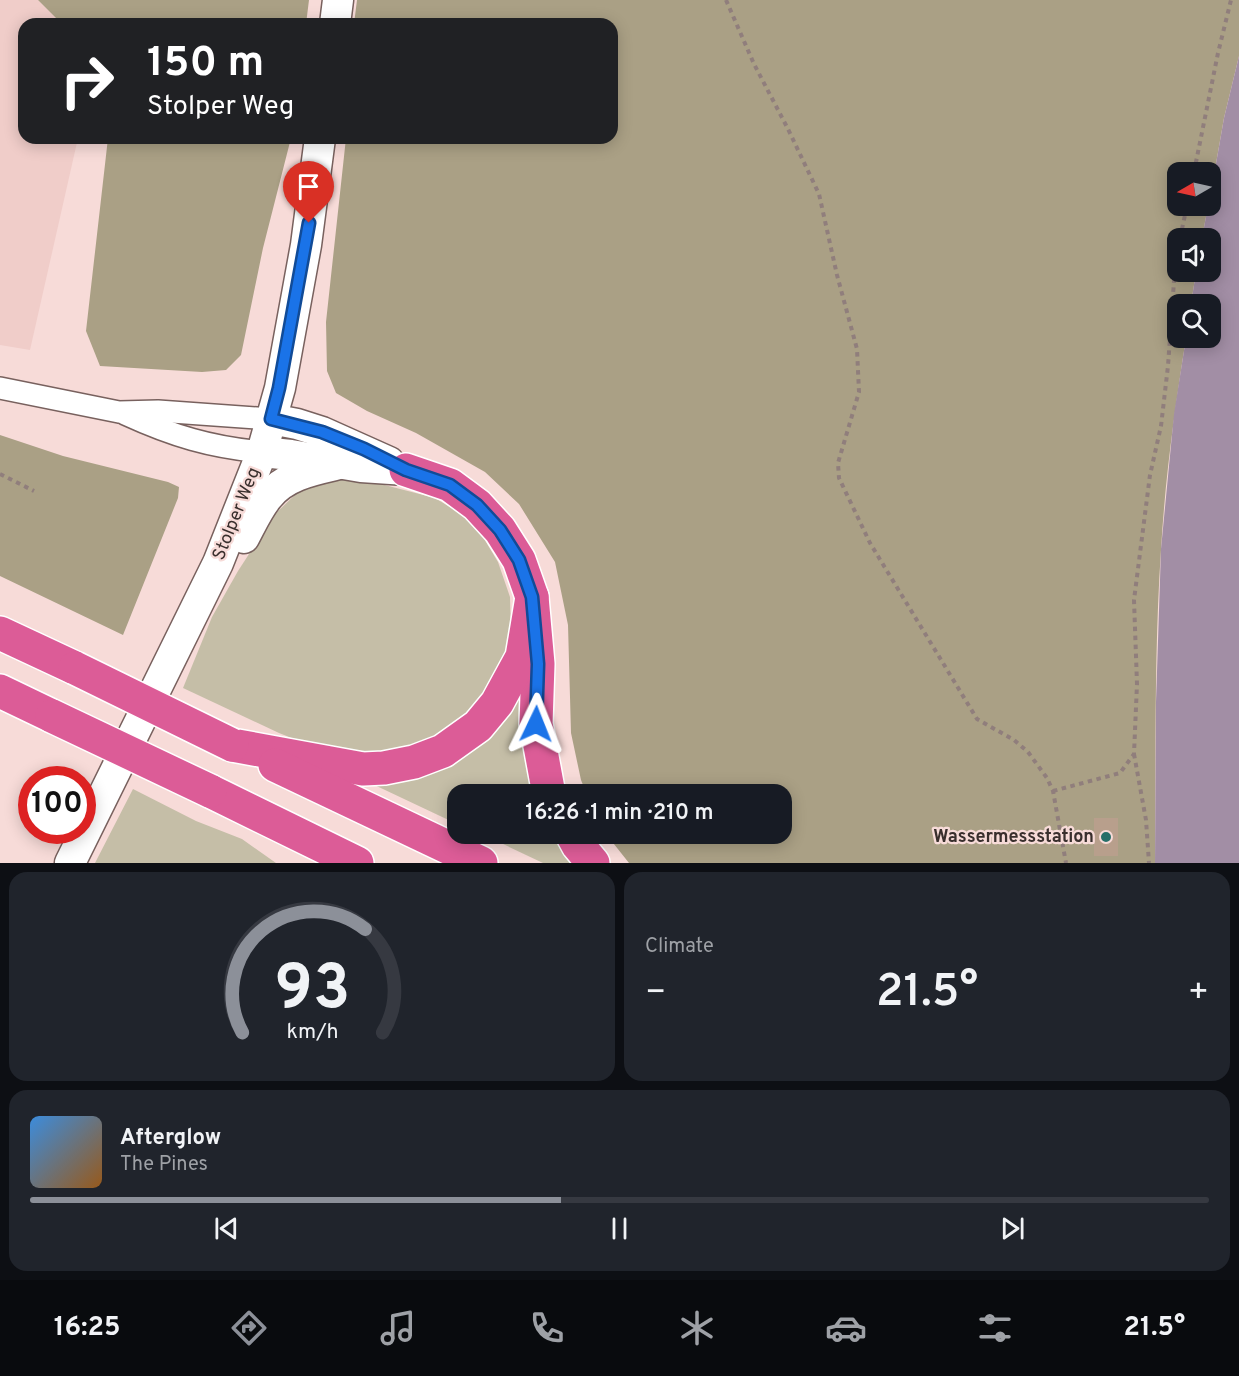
<!DOCTYPE html>
<meta charset="utf-8">
<style>
body{margin:0;font-family:Overpass,sans-serif;background:#20242c;color:#f1f3f6;height:100vh;display:flex;flex-direction:column;font-size:22px;white-space:nowrap}
*{box-sizing:border-box;margin:0}
p{font-size:20px;color:#9ea1a6}
.icon{flex:none;width:33px;height:33px;fill:none;stroke:currentColor;stroke-width:2;stroke-linecap:round;stroke-linejoin:round}
.map{position:relative;height:863px;overflow:hidden}
.side{display:flex;flex-direction:column;gap:9px;padding:9px;background:#0d0f14;flex:1}
.side>*{flex:none}
.hud{position:absolute;left:18px;top:18px;width:600px;height:126px;border-radius:18px;box-shadow:0 3px 15px #0003;background:#202124;color:#fff;overflow:hidden}
.needle{width:39px;rotate:261deg}
.controls{position:absolute;left:1167px;top:162px;display:grid;gap:12px}
.controls a{display:grid;place-items:center;width:54px;height:54px;border-radius:12px;background:#171b24;box-shadow:0 3px 15px #0003;font-size:30px}
.speed{position:absolute;left:18px;top:766px;display:flex;gap:12px;font-size:30px;font-weight:700;text-align:center}
.speed>*{display:grid;place-content:center;width:78px;height:78px;border-radius:50%;background:#171b24;box-shadow:0 3px 15px #0003;line-height:1}
.speed .limit{border:9px solid #d22;background:#fff;color:#111}
.pin{position:absolute;display:grid;place-items:center;width:51px;height:51px;color:#fff;margin:-62px -26px;border-radius:50% 50% 50% 0;rotate:-45deg;box-shadow:0 0 6px #0007}
.pin .icon{rotate:45deg}
.me{position:absolute;width:66px;margin:-33px;rotate:2deg;stroke-linejoin:round;filter:drop-shadow(0 0 4px #0008)}
.turn{display:flex;align-items:center;gap:21px;height:126px;padding:0 30px;font-size:27px}
.turn .icon{width:78px;height:78px;stroke-width:2.5}
.turn b{display:block;font-size:42px;line-height:51px}
.big{font-size:45px;font-weight:600;line-height:1.1}
.side .card{flex:1;display:flex;flex-direction:column;justify-content:center;gap:9px;min-width:0;padding:0 21px;border-radius:18px;background:#20242c}
.side .dial{align-items:center;gap:0}
.dial svg{height:156px;overflow:visible;fill:none;stroke:#363941;stroke-width:7;stroke-linecap:round;text-anchor:middle}
.dial text{fill:#f1f3f6;stroke:none}
.song{display:flex;align-items:center;gap:18px}
.cover{width:72px;height:72px;border-radius:9px;background:linear-gradient(135deg,hsl(210 70% 55%),hsl(30 70% 35%))}
.played{height:6px;border-radius:3px;background:linear-gradient(90deg,#8c9099 45%,#363941 45%)}
.keys{display:flex;justify-content:space-around;direction:ltr}
.heat{display:flex;justify-content:space-between;align-items:center;font-size:33px;direction:ltr}
.side .tiles{flex:1;display:grid;gap:9px;grid-template-columns:1fr 1fr}
.card:last-child{grid-column:span 2}
.trip{position:absolute;left:447px;top:784px;width:345px;height:60px;border-radius:18px;background:#171b24;box-shadow:0 3px 15px #0003;font-weight:600;line-height:60px;text-align:center}
.tab-bar{display:flex;height:96px;justify-content:space-around;align-items:center;background:#090b0e;color:#9ea1a6}
.tab-bar .icon{width:42px;height:42px}
.tab-bar .selected{color:#8c9099}
.tab-bar b{font-size:27px;color:#f1f3f6}
.map>svg:first-child{display:block}
</style>
<div class="map">
<svg width="1239" height="863" viewBox="0 0 1239 863">
<rect width="100%" height="100%" fill="#f7dbd8"/>
<path fill="#f0cdc9" d="M0,0h38l24,24h-38v114h54l-48,212 -30,-5z"/>
<g fill="#c5bea7">
<path d="M346,475l89,23 28,17 17,17 18,30 12,35 1,38 -12,40 -20,28 -31,29 -39,18 -25,4 -62,-4 -43,-17 -96,-45 29,-71 26,-46 37,-57 24,-23z"/>
<path d="M525,661l14,134h-81l-1,29 -91,-43 51,-13z"/>
<path d="M133,789l63,32 46,18 34,24h-181z"/>
<path d="M556,834l21,29h-34l-59,-28z"/>
</g>
<g fill="#aaa085">
<path d="M38,0h271l-3,24h-244z"/>
<path d="M357,0h882v56l-15,62 -13,74 -1,-20h-32v34h30l-6,32h-24v34h18l-5,32h-13v34h8c-11,70 -21,141 -25,212 -7,104 -5,209 -6,313h-526l-23,-29h176v-39h-195l-6,-15 -10,-47 -3,-108 -13,-63 -36,-58 -34,-32 -69,-39 -49,-22 -31,-18 -9,-22 -1,-49 20,-184h266v-114h-258z"/>
<path d="M108,138h183l-28,110 -22,107 -15,15 -24,2 -102,-6 -14,-35z"/>
<path d="M0,435l63,21 105,26 11,5 -1,11 -55,137 -123,-59z"/>
</g>
<path fill="#a28ea5" d="M1239,56v807h-84l1,-161 5,-153 13,-135 12,-76h24v-34h-19l5,-32h14v-34h-8l6,-32h2l1,-14 13,-74z"/>
<rect fill="#b89f8c" x="1094" y="818" width="24" height="38"/>
<g fill="none" stroke-linecap="round" stroke-linejoin="round">
<defs>
<g id="street">
<path d="M0,388l119,24 39,-1 113,8"/>
<path d="M125,414c48,22 85,33 137,38"/>
</g>
<g id="secondary">
<path d="M335,24l3,-24"/>
<path d="M271,419l26,5 25,8 67,30"/>
<path d="M262,452l29,3 70,12 45,3"/>
<path d="M244,538c7,-13 14,-29 24,-41 17,-22 46,-27 72,-33"/>
<path d="M70,863l148,-300 44,-111 18,-64 26,-143 14,-107"/>
</g>
<g id="highway">
<path d="M406,470l44,15 27,20 23,25 19,30 13,37 6,67 -2,60 12,65 3,6"/>
<path d="M0,633l75,35"/>
<path d="M0,691l52,25"/>
<path d="M232,745l131,24 21,-1 30,-6 29,-11 35,-25 19,-23 25,-46 10,-60"/>
<path d="M275,765l206,98"/>
<path d="M210,791l147,72"/>
<path d="M572,834l6,11 15,18"/>
</g>
</defs>
<use href="#street" stroke="#78615e" stroke-width="24"/>
<use href="#secondary" stroke="#78615e" stroke-width="33"/>
<use href="#highway" stroke="#fff" stroke-width="36"/>
<g stroke="#907e7c" stroke-width="4" stroke-dasharray="4.5 4.5" stroke-linecap="butt">
<path d="M726,0l28,64 34,65 31,65 18,81 20,74 2,43 -21,71 1,15 31,65 107,176 37,21 14,12 19,26 6,13 13,72"/>
<path d="M1194,172l24,-119 13,-53"/>
<path d="M1180,238l7,-32"/>
<path d="M0,474l34,17"/>
<path d="M1134,754l12,66 3,43"/>
<path d="M1053,791l67,-18 14,-19 3,-70 -3,-84 16,-125 11,-49 7,-60 7,-99 3,-12"/>
</g>
<use href="#street" stroke="#fff" stroke-width="21"/>
<use href="#secondary" stroke="#fff" stroke-width="30"/>
<use href="#highway" stroke="#dc5c97" stroke-width="33"/>
<defs>
<g id="highway-bridge">
<path d="M75,668l157,77"/>
<path d="M52,716l158,75"/>
</g>
</defs>
<use href="#highway-bridge" stroke="#fff" stroke-width="36" stroke-linecap="butt"/>
<use href="#highway-bridge" stroke="#dc5c97" stroke-width="33"/>
</g>
<g fill="none" stroke-linecap="round" stroke-linejoin="round">
<defs>
<path id="route" d="M309,223l-30,165 -8,31 51,13 42,17 42,21 44,15 27,20 23,25 19,30 13,37 6,67 -2,60"/>
</defs>
<use href="#route" stroke="#114b97" stroke-width="15"/>
<use href="#route" stroke="#1a73e8" stroke-width="10"/>
</g>
<circle fill="#266f69" stroke="#f7dbd8" stroke-width="2" cx="1106" cy="837" r="6"/>
<g text-anchor="middle" dominant-baseline="central" stroke-width="4.5" stroke-linejoin="round" paint-order="stroke">
<g font-size="18" fill="#392f2d" stroke="#f7dbd8">
<text transform="translate(237 514) rotate(-68)">Stolper Weg</text>
</g>
<g font-size="18" font-weight="bold" fill="#392f2d" stroke="#f7dbd8" text-anchor="end">
<text x="1094" y="837">Wassermessstation</text>
</g>
</g>
</svg>
<div class="controls">
<a><svg class="needle" viewBox="-14 -14 28 28"><path d="M0-13l5 13h-10z" fill="#e53935"/><path d="M0 13l5-13h-10z" fill="#9ea1a6"/></svg></a>
<a><svg class="icon" aria-label="sound" viewBox="0 0 24 24"><path d="M4 9h4l5-4v14l-5-4H4zM17 9q2 3 0 6"/></svg></a>
<a><svg class="icon" aria-label="search" viewBox="0 0 24 24"><circle cx="10" cy="10" r="6"/><path d="M15 15l6 6"/></svg></a>
</div>
<div class="speed"><div class="limit">100</div></div>
<div class="pin" style="left:309px;top:223px;background:#d93025"><svg class="icon" aria-label="arrive" viewBox="0 0 24 24"><path d="M6 21V4h12l-3 4 3 4H6"/></svg></div>
<svg class="me" style="left:536px;top:724px" viewBox="-20 -20 40 40"><path d="M0-17L14 15 0 8-14 15z" fill="#1a73e8" stroke="#fff" stroke-width="4"/></svg>
<div class="trip">16:26 · 1 min · 210 m</div>
<div class="hud">
<div class="turn"><svg class="icon" aria-label="right" viewBox="0 0 24 24"><path d="M7 20v-9h11M14 6l5 5-5 5"/></svg><div><b>150 m</b>Stolper Weg</div></div>
</div>
</div>
<section class="side">
<div class="tiles">
<div class="card dial"><svg viewBox="0 0 100 80">
<path d="M14 69A42 42 0 1 1 86 69"/>
<path d="M14 69A42 42 0 0 1 77 16" stroke="#8c9099"/>
<text x="50" y="56" font-size="32" font-weight="700">93</text>
<text x="50" y="72" font-size="11">km/h</text>
</svg></div>
<div class="card"><p>Climate</p>
<div class="heat"><a>−</a><b class="big">21.5°</b><a>+</a></div>
</div>
<div class="card">
<div class="song"><i class="cover"></i><div><b>Afterglow</b><p>The Pines</p></div></div>
<div class="played"></div>
<div class="keys"><svg class="icon" aria-label="previous" viewBox="0 0 24 24"><path d="M18 5L8 12l10 7zM5 5v14"/></svg><svg class="icon" aria-label="pause" viewBox="0 0 24 24"><path d="M8 5v14M16 5v14"/></svg><svg class="icon" aria-label="next" viewBox="0 0 24 24"><path d="M6 5l10 7-10 7zM19 5v14"/></svg></div>
</div>
</div>
</section>
<nav class="tab-bar">
<b>16:25</b>
<svg class="icon selected" aria-label="directions" viewBox="0 0 24 24"><path d="M12 3l9 9-9 9-9-9zM9 14v-3h6M13 9l2 2-2 2"/></svg>
<svg class="icon" aria-label="music" viewBox="0 0 24 24"><path d="M9 18V5l10-2v13"/><circle cx="6" cy="18" r="3"/><circle cx="16" cy="16" r="3"/></svg>
<svg class="icon" aria-label="phone" viewBox="0 0 24 24"><path d="M5 4h4l2 5-3 2q2 4 5 5l2-3 5 2v4C11 20 4 13 5 4z"/></svg>
<svg class="icon" aria-label="climate" viewBox="0 0 24 24"><path d="M12 3v18M4 7l16 10M4 17L20 7"/></svg>
<svg class="icon" aria-label="car" viewBox="0 0 24 24"><path d="M5 17H2v-5l4-1 3-4h7l3 4 3 1v5h-3M9 17h6M6 11h13"/><circle cx="7" cy="17" r="2"/><circle cx="17" cy="17" r="2"/></svg>
<svg class="icon" aria-label="filters" viewBox="0 0 24 24"><path d="M4 7h16M4 17h16"/><circle cx="9" cy="7" r="2"/><circle cx="15" cy="17" r="2"/></svg>
<b>21.5°</b>
</nav>
